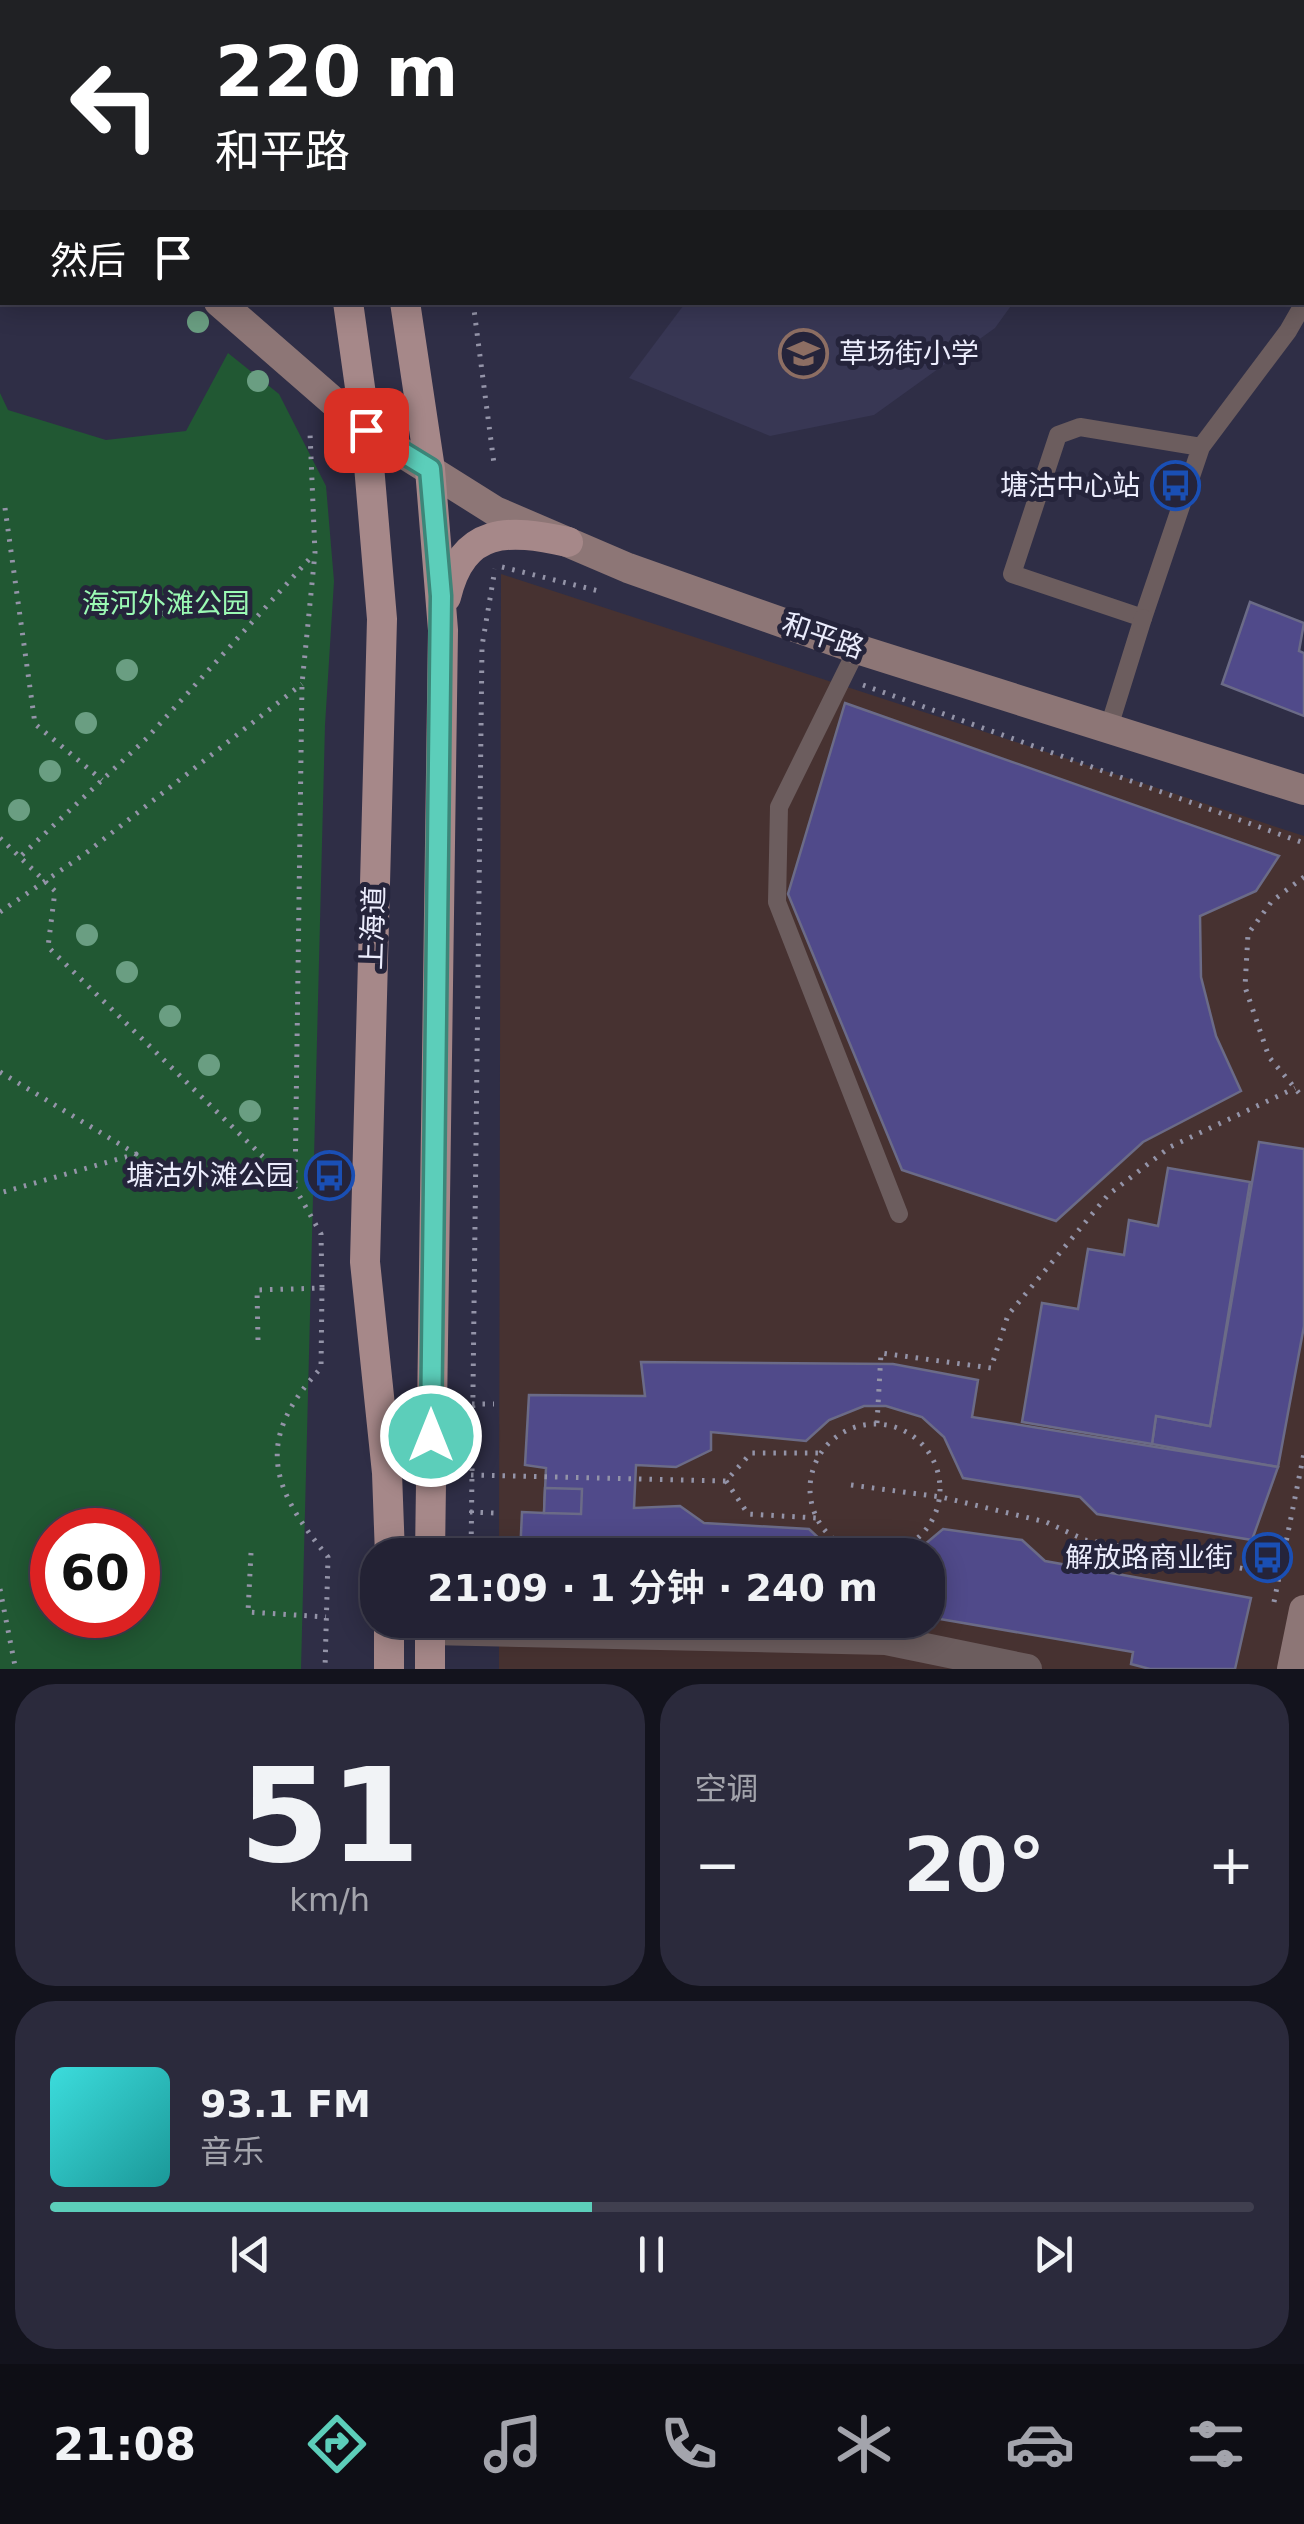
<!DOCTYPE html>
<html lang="zh">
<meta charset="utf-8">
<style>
body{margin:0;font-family:"DejaVu Sans","Noto Sans SC",sans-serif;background:#2b2a3c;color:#f1f3f6;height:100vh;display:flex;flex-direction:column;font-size:38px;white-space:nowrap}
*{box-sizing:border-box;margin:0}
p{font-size:32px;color:#a3a4ac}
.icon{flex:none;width:55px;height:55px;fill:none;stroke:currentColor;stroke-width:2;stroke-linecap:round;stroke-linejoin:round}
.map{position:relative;height:1669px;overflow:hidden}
.sheet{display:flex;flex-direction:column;gap:15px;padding:15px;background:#13131d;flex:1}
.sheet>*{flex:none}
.banner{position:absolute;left:0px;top:0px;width:1305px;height:305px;box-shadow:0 5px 25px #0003,0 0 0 2px #403f4f;background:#202124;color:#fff;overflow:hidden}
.speed{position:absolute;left:30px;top:1508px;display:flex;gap:20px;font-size:50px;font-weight:700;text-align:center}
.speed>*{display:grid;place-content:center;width:130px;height:130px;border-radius:50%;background:#232234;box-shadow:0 5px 25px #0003,0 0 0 2px #403f4f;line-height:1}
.speed .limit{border:15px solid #d22;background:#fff;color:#111}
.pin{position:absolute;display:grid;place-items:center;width:85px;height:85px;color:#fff;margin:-42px;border-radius:20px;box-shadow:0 5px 15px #0006}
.me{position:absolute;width:110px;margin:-55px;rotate:0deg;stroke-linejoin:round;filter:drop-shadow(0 0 8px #0008)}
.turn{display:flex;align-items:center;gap:35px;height:210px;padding:0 50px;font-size:45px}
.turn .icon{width:130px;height:130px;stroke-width:2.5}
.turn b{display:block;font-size:70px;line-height:85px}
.then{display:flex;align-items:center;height:95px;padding:0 50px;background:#0003;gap:20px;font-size:38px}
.big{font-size:75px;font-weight:600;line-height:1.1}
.sheet .tile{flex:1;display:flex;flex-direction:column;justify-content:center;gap:15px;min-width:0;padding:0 35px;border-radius:40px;background:#2b2a3c}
.sheet .dial{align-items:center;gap:0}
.dial b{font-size:130px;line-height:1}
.song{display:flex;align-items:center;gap:30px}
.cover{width:120px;height:120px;border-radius:15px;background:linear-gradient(135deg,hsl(180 70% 55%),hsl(180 70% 35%))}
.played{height:10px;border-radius:5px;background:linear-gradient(90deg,#5cceba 45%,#403f4f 45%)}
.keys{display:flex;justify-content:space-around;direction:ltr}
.heat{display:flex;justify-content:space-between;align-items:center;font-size:55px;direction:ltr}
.sheet .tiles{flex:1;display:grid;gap:15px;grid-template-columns:1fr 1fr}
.tile:last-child{grid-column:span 2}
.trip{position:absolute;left:360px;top:1538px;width:585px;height:100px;border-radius:40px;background:#232234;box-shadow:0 5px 25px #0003,0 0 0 2px #403f4f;font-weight:600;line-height:100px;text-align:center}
.dock{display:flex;height:160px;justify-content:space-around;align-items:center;background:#0e0e15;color:#a3a4ac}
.dock .icon{width:70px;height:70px}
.dock .current{color:#5cceba}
.dock b{font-size:45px;color:#f1f3f6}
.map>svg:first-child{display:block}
</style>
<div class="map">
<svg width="1304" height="1669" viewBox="0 0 1304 1669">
<rect width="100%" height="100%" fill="#2f2e46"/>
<path fill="#473231" d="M501,574l803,262v833h-805v-49h429v-65h-429z"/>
<g fill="#383754">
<path d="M985,0h272l-269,2z"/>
<path d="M686,302h327v1l-18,25 -121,87 -104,21 -141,-58z"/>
</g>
<path fill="#215833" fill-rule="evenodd" d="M228,353l51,41 47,92 8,95 -9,144 -24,944h-301v-1276l8,17 98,30 80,-9zM52,1530h86v85h-86z"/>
<g fill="#504a8a" stroke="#6b6b87" stroke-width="2.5">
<path d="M1250,602l54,21 -5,28 5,2v63l-82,-32z"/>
<path d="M845,703l434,153 -23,35 -56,25 1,61 15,59 25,55 -98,51 -87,79 -154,-51 -114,-276z"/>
<path d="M1259,1142l45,7v177l-26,141 -126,-23 4,-28 54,10z"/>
<path d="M1168,1168l82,14 -40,244 -54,-10 -4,28 -130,-22 20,-119 36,6 10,-60 36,6 5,-35 29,6z"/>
<path d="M641,1362l252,2 85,16 -6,37 306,50 -26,73 -155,-26 -17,-17 -117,-19 -19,-41 -22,-20 -36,-11h-22l-35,14 -23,21 -95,-9v18l-35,17 -40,-2 -2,43 46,-2 24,17 105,6 28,26h-317l2,-43 22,1 2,-45 -21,-3 4,-70 116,1z"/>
<path d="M545,1488l37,1 -1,25 -37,-1z"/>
<path d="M943,1529l79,11 23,21 206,37 -16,71h-85l-19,-5 2,-12 -205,-35v-62h-16z"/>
</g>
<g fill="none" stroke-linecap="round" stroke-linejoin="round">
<g stroke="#9494a8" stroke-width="5" stroke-dasharray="2.5 8" stroke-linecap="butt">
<path d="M473,302l21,162"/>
<path d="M5,508l30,216 67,56"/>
<path d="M502,567l101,25"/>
<path d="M863,685l441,158"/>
<path d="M0,838l55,53 -7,56 247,241 7,-504 13,-131 -5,-120"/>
<path d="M22,855l125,-117 166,-183"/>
<path d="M1304,877l-32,24 -24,33 -3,53 24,70 35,42"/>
<path d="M0,912l86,-59 216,-169"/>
<path d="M0,1072l136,82 -136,39"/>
<path d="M322,1288l-1,80c-67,72 -51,119 7,189l-3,112"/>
<path d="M258,1340l-1,-50 65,-2 -1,-54 -26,-46"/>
<path d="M472,1404h22"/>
<path d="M877,1423l4,-70 110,15 17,-53 100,-120 62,-48 125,-59"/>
<circle cx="875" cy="1489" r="65"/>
<path d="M471,1475l255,6 25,-28h69"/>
<path d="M726,1481l22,33 68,4"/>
<path d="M851,1485l90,12 105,25 39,18 194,35"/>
<path d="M470,1512l24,1"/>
<path d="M251,1553l-3,59 78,5"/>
<path d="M471,1555l11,-909 13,-77"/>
<path d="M0,1589l15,77"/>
<path d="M1274,1602l30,-149"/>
</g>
<g stroke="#6c5d5e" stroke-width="18">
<path d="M1201,447l-58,171 -131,-44 46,-139 22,-8 121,20 87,-116 16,-28"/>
<path d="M857,649l-78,158 -2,95 122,312"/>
<path d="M1109,727l34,-109"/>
</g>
<g stroke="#6c5d5e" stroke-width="30">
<path d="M923,0l3,2"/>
<path d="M1302,293l2,1"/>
<path d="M430,1630l456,10 141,29"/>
</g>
<g stroke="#8d7676" stroke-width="30">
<path d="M0,117l2,2"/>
<path d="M219,302l147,128 129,81 133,57 229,81 447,141"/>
<path d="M1292,1669l12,-59"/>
</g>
<g stroke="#a68889" stroke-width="30">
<path d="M301,0l1,2"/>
<path d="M361,0v2"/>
<path d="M348,302l18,128 16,189 -17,643 22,211 3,82"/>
<path d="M405,302l25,167 13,161 -13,925"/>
<path d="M446,597c17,-71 62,-68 122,-55"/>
<path d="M389,1620v49"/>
<path d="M430,1669v-49"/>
</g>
</g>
<g fill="#6a9e82">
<circle cx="198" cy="322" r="11"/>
<circle cx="258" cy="381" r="11"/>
<circle cx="169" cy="607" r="11"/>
<circle cx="127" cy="670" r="11"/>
<circle cx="86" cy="723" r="11"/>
<circle cx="50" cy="771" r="11"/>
<circle cx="19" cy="810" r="11"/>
<circle cx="87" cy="935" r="11"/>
<circle cx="127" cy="972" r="11"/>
<circle cx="170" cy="1016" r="11"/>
<circle cx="209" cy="1065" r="11"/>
<circle cx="250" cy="1111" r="11"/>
</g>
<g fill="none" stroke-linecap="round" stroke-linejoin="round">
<defs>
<path id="route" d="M366,430l64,39 11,127 -10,840"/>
</defs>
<use href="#route" stroke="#3c8679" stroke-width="25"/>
<use href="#route" stroke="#5cceba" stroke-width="18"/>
</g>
<defs>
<symbol id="school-ring" viewBox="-11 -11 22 22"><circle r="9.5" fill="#25243b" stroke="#8d6e63" stroke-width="1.5"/><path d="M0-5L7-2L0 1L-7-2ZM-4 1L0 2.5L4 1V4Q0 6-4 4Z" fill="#8d6e63"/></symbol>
<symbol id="bus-ring" viewBox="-11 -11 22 22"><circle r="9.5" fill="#25243b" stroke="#1a4fb4" stroke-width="1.5"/><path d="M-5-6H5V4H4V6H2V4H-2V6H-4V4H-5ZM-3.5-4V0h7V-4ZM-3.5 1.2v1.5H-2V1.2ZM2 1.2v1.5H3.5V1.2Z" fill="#1a4fb4"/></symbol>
</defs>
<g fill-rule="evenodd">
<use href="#school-ring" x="776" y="326" width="55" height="55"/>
<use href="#bus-ring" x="1148" y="458" width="55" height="55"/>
<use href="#bus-ring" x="302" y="1148" width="55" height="55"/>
<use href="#bus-ring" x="1240" y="1530" width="55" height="55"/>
</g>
<g text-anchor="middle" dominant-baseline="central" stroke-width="10" stroke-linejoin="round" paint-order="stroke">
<g font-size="28" fill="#ebecfc" stroke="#25243b" text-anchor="end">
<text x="839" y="353" text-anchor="start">草场街小学</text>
<text x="1140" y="485">塘沽中心站</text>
<text x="294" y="1175">塘沽外滩公园</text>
<text x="1233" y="1557">解放路商业街</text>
</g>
<g font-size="28" fill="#9bfab4" stroke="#25243b">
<text x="166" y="603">海河外滩公园</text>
</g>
<g font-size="28" fill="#ebecfc" stroke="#25243b">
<text transform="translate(823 636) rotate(19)">和平路</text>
<text transform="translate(373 928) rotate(-88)">上海道</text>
</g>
</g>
</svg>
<div class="speed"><div class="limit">60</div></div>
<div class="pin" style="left:366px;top:430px;background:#d93025"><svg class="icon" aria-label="arrive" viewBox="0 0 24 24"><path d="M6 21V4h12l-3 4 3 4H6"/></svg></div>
<svg class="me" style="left:431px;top:1436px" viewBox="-20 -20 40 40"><circle r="17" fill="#5cceba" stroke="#fff" stroke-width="3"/><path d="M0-11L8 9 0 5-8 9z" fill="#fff"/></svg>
<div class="trip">21:09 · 1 分钟 · 240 m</div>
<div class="banner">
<div class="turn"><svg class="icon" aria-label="left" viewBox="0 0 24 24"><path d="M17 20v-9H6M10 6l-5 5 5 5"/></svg><div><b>220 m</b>和平路</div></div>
<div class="then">然后<svg class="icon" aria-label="arrive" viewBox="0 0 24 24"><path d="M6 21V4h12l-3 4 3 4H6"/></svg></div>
</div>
</div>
<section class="sheet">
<div class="tiles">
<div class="tile dial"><b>51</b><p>km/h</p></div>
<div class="tile"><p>空调</p>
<div class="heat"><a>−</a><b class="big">20°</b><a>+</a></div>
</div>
<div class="tile">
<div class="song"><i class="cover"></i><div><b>93.1 FM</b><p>音乐</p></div></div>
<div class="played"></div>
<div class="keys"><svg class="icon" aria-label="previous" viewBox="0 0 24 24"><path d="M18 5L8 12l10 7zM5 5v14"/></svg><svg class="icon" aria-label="pause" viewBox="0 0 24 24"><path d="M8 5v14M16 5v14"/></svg><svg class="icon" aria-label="next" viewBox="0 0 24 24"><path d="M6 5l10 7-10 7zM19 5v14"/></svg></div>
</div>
</div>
</section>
<nav class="dock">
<b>21:08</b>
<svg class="icon current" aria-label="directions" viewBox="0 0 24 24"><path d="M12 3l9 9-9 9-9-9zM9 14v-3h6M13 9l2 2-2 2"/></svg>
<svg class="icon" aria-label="music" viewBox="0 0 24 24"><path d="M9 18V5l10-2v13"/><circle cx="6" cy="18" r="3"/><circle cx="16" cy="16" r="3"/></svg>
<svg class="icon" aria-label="phone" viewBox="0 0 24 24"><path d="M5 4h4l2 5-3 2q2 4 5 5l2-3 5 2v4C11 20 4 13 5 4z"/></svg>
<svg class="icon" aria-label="climate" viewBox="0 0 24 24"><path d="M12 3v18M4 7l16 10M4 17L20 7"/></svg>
<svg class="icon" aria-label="car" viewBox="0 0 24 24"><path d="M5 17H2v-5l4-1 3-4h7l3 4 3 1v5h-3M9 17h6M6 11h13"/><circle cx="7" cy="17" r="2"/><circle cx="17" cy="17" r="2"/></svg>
<svg class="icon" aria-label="filters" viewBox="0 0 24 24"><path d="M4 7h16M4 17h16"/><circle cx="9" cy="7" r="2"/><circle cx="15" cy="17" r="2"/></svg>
</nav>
